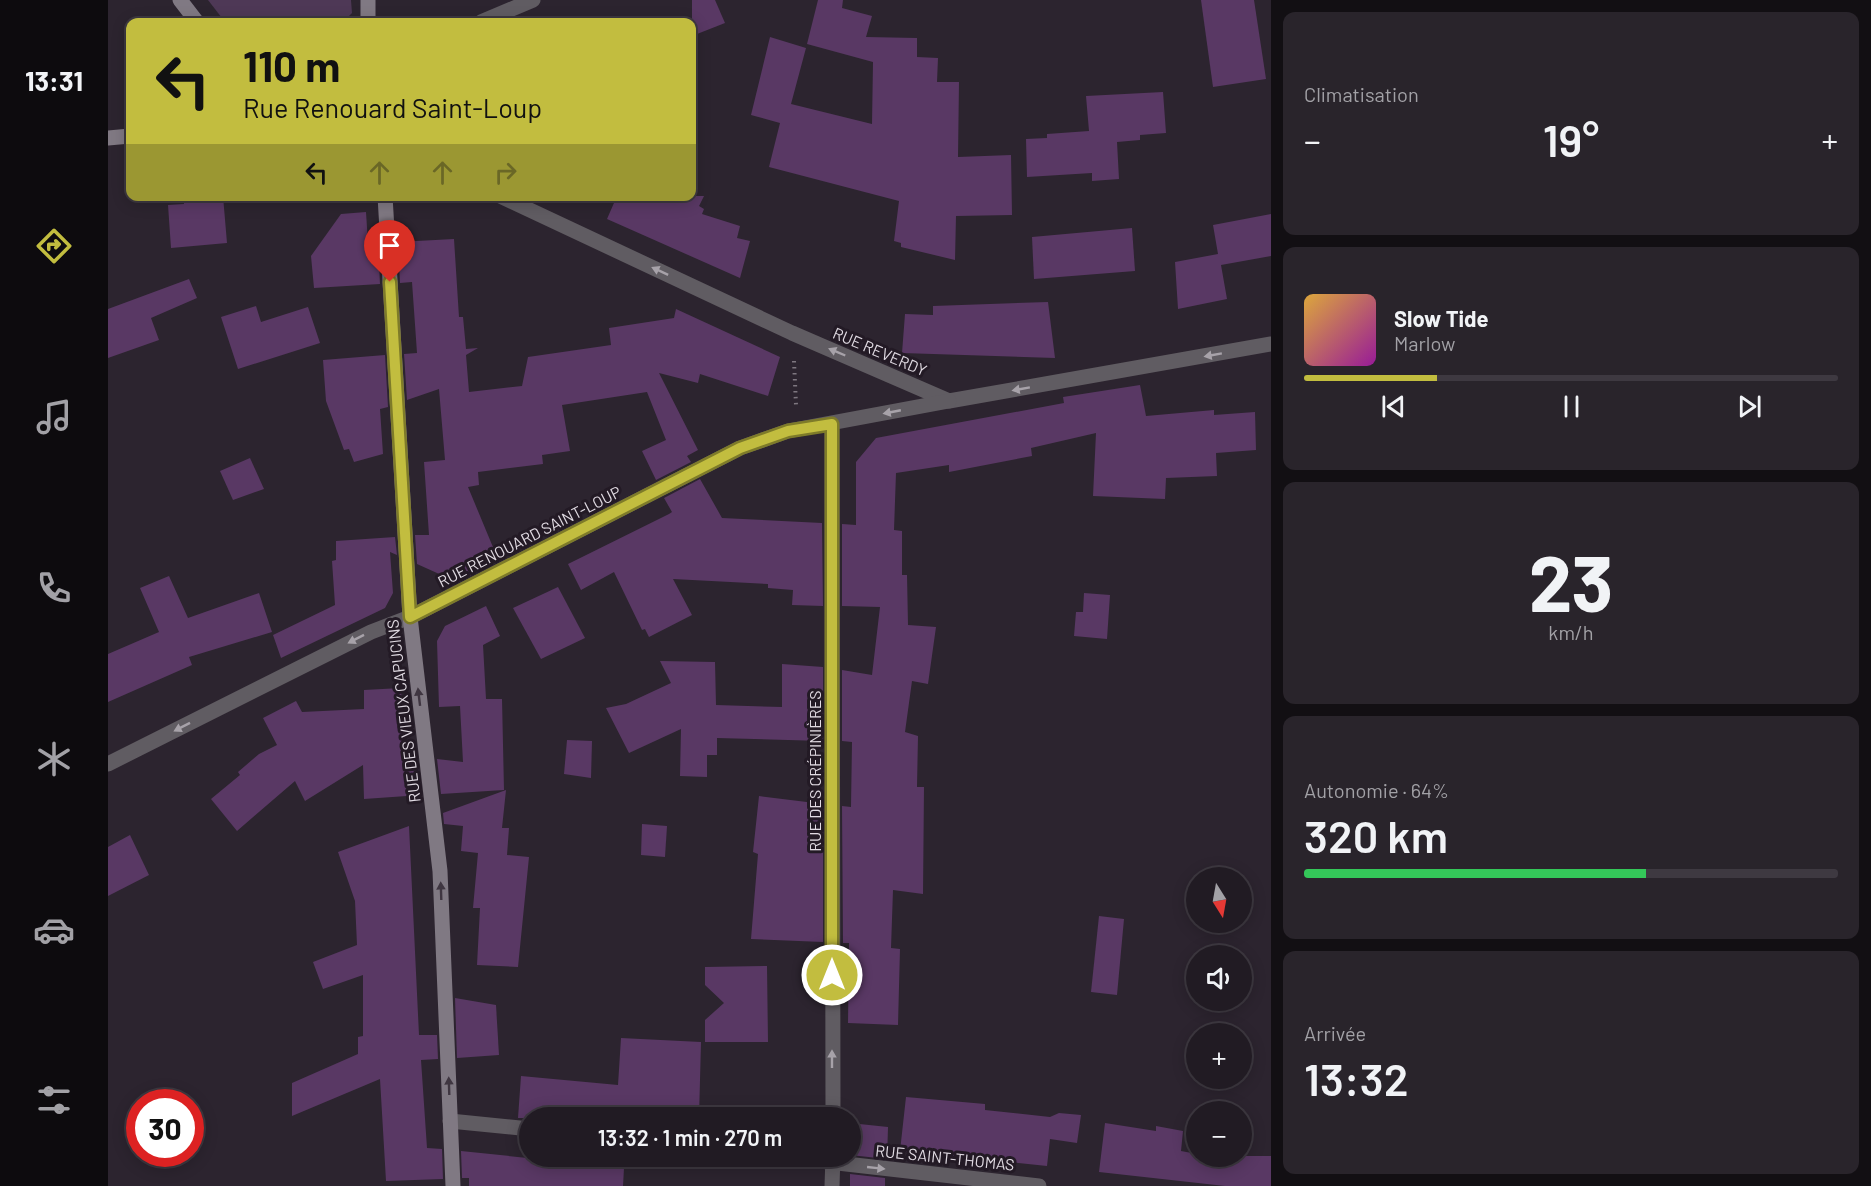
<!DOCTYPE html>
<html lang="fr">
<meta charset="utf-8">
<style>
body{margin:0;font-family:Barlow,sans-serif;background:#29242b;color:#f1f3f6;height:100vh;display:flex;flex-direction:column;font-size:22px;white-space:nowrap}
*{box-sizing:border-box;margin:0}
p{font-size:20px;color:#a2a1a6}
.icon{flex:none;width:33px;height:33px;fill:none;stroke:currentColor;stroke-width:2;stroke-linecap:round;stroke-linejoin:round}
.map{position:relative;flex:1;overflow:hidden}
.drawer{display:flex;flex-direction:column;gap:12px;padding:12px;background:#120f13;width:600px}
.drawer>*{flex:none}
.banner{position:absolute;left:18px;top:18px;width:570px;height:183px;border-radius:12px;box-shadow:0 3px 15px #0003,0 0 0 2px #3e3941;background:#c2bd3f;color:#111;overflow:hidden}
.needle{width:39px;rotate:169deg}
.fabs{position:absolute;left:1078px;top:867px;display:grid;gap:12px}
.fabs a{display:grid;place-items:center;width:66px;height:66px;border-radius:50%;background:#211b23;box-shadow:0 3px 15px #0003,0 0 0 2px #3e3941;font-size:30px}
.speed{position:absolute;left:18px;top:1089px;display:flex;gap:12px;font-size:30px;font-weight:700;text-align:center}
.speed>*{display:grid;place-content:center;width:78px;height:78px;border-radius:50%;background:#211b23;box-shadow:0 3px 15px #0003,0 0 0 2px #3e3941;line-height:1}
.speed .limit{border:9px solid #d22;background:#fff;color:#111}
.pin{position:absolute;display:grid;place-items:center;width:51px;height:51px;color:#fff;margin:-62px -26px;border-radius:50% 50% 50% 0;rotate:-45deg;box-shadow:0 0 6px #0007}
.pin .icon{rotate:45deg}
.me{position:absolute;width:66px;margin:-33px;rotate:0deg;stroke-linejoin:round;filter:drop-shadow(0 0 4px #0008)}
.turn{display:flex;align-items:center;gap:21px;height:126px;padding:0 18px;font-size:27px}
.turn .icon{width:78px;height:78px;stroke-width:2.5}
.turn b{display:block;font-size:42px;line-height:51px}
.lanes{display:flex;align-items:center;height:57px;padding:0 18px;background:#0003;justify-content:center;gap:30px;direction:ltr}
.lanes .off{opacity:.35}
.big{font-size:45px;font-weight:600;line-height:1.1}
.drawer .tile{flex:1;display:flex;flex-direction:column;justify-content:center;gap:9px;min-width:0;padding:0 21px;border-radius:12px;background:#29242b}
.drawer .dial{align-items:center;gap:0}
.dial b{font-size:78px;line-height:1}
.song{display:flex;align-items:center;gap:18px}
.cover{width:72px;height:72px;border-radius:9px;background:linear-gradient(135deg,hsl(40 70% 55%),hsl(300 70% 35%))}
.played{height:6px;border-radius:3px;background:linear-gradient(90deg,#c2bd3f 25%,#3e3941 25%)}
.keys{display:flex;justify-content:space-around;direction:ltr}
.heat{display:flex;justify-content:space-between;align-items:center;font-size:33px;direction:ltr}
.charge{height:9px;border-radius:4px;background:linear-gradient(90deg,#34c759 64%,#3e3941 0)}
.trip{position:absolute;left:411px;top:1107px;width:342px;height:60px;border-radius:30px;background:#211b23;box-shadow:0 3px 15px #0003,0 0 0 2px #3e3941;font-weight:600;line-height:60px;text-align:center}
main{display:flex;flex:1;min-height:0}
.dock{display:flex;flex-direction:column;width:108px;justify-content:space-around;align-items:center;background:#0d0b0e;color:#a2a1a6}
.dock .icon{width:42px;height:42px}
.dock .current{color:#c2bd3f}
.dock b{font-size:27px;color:#f1f3f6}
.map>svg:first-child{display:block}
</style>
<main>
<nav class="dock">
<b>13:31</b>
<svg class="icon current" aria-label="directions" viewBox="0 0 24 24"><path d="M12 3l9 9-9 9-9-9zM9 14v-3h6M13 9l2 2-2 2"/></svg>
<svg class="icon" aria-label="music" viewBox="0 0 24 24"><path d="M9 18V5l10-2v13"/><circle cx="6" cy="18" r="3"/><circle cx="16" cy="16" r="3"/></svg>
<svg class="icon" aria-label="phone" viewBox="0 0 24 24"><path d="M5 4h4l2 5-3 2q2 4 5 5l2-3 5 2v4C11 20 4 13 5 4z"/></svg>
<svg class="icon" aria-label="climate" viewBox="0 0 24 24"><path d="M12 3v18M4 7l16 10M4 17L20 7"/></svg>
<svg class="icon" aria-label="car" viewBox="0 0 24 24"><path d="M5 17H2v-5l4-1 3-4h7l3 4 3 1v5h-3M9 17h6M6 11h13"/><circle cx="7" cy="17" r="2"/><circle cx="17" cy="17" r="2"/></svg>
<svg class="icon" aria-label="filters" viewBox="0 0 24 24"><path d="M4 7h16M4 17h16"/><circle cx="9" cy="7" r="2"/><circle cx="15" cy="17" r="2"/></svg>
</nav>
<div class="map">
<svg width="1163" height="1186" viewBox="0 0 1163 1186">
<rect width="100%" height="100%" fill="#2c242f"/>
<path fill="#4e3856" d="M100,0h143l1,13 -9,9h-118z"/>
<g fill="#593864">
<path d="M584,0h23l10,23 -33,13z"/>
<path d="M710,0h25l-1,8 30,8 -6,21 51,1v19l21,1 -1,24h22l-1,75 53,-2 1,60 -56,1 -1,44 -54,-13v-4l-7,-2 5,-40 -130,-34 11,-44 -29,-8 19,-78 36,11 -15,56 81,20 1,-62 -66,-18z"/>
<path d="M1093,0h53l12,79 -53,8z"/>
<path d="M1055,92l3,41 -26,2v5l-23,2 2,37 -27,2v-8l-65,4 -1,-38 21,-1v-4l42,-3 -3,-35z"/>
<path d="M75,196h40l4,47 -56,5 -3,-43 16,-1z"/>
<path d="M509,196h87l-5,10 5,3 -2,5 38,12 -3,12 13,3 -10,37 -133,-59z"/>
<path d="M258,212l2,31h10l2,41 -66,4 -3,-32 30,-42z"/>
<path d="M1163,214v42l-50,9 6,34 -49,10 -3,-47 43,-8 -5,-29z"/>
<path d="M1024,228l3,43 -101,8 -2,-42z"/>
<path d="M346,239l5,78h4l3,32 12,-1 -12,7 3,37 53,-6 6,-29 83,-12 -2,-17 65,-10 2,-9 104,48 -12,39 -68,-22 -2,9 -39,-10 39,77 -11,6 4,6 -35,18 -14,-29 24,-11 -19,-48 -85,13 8,46 -28,4 1,9 -65,8 1,13 -11,2 27,65 -28,14 4,9 -14,7 -40,-18 -2,-29h14l-5,-73 21,-2 -6,-71 -32,11 -3,-46 13,-1 -5,-71 -12,1 -2,-41z"/>
<path d="M81,279l8,19 -46,20 8,22 -51,18v-49z"/>
<path d="M940,302l7,56 -153,-5 3,-39 28,1v-9z"/>
<path d="M148,306l5,16 47,-15 12,36 -82,26 -17,-52z"/>
<path d="M277,355l3,52 -8,2 3,45 -29,8 -5,-13 -5,1 -18,-49 -3,-41z"/>
<path d="M1032,385l6,31 68,-6v5l41,-3 1,38 -40,3 1,23 -51,2 -1,21 -72,-3 3,-63 -65,15 1,8 -83,16v-7l-53,8 -2,57 8,1v44h5l1,50 28,2 -8,57 -16,-3 -7,51 13,4 -1,51h7l-1,107 -30,-4 -2,58 9,1 -2,76 -50,-2 1,-80h-6l-1,-137 9,1 1,-65 -10,-1v-71l30,5 8,-68 -38,-1v-82l14,1v-63l20,-24 188,-35 -1,-6z"/>
<path d="M142,458l14,31 -31,11 -13,-29z"/>
<path d="M592,479l22,39 100,5 1,83 -31,-1 1,-15 -25,-2v-4l-95,-5 19,36 -43,22 -4,-8 -3,1 -28,-58 -33,18 -13,-26 101,-50 3,-2 -8,-14z"/>
<path d="M287,537l2,18 -7,-3 3,41 -8,15 -104,50 -8,-23 62,-30 -3,-44 4,-1v-19z"/>
<path d="M61,576l19,42 71,-25 13,39 -83,25 3,8 -84,37v-48l51,-22 -19,-44z"/>
<path d="M450,587l27,51 -44,21 -28,-51z"/>
<path d="M976,593l26,2 -3,44 -33,-3 2,-24h7z"/>
<path d="M378,606l14,30 -17,9 3,54h16l2,91 -63,4 -4,-35 26,3 -3,-56 -21,1 -2,-66 8,-15z"/>
<path d="M552,661l55,1 1,43 66,2v-43l41,3v74l-106,-3v17h-10v22l-27,-1 1,-47 -52,24 -23,-45 20,-4 45,-21z"/>
<path d="M293,688l3,68 13,1 4,38 -57,4 -1,-34 -58,36 -10,-20 -58,50 -26,-32 29,-24 -2,-3 21,-18 18,-9 -14,-27 33,-17 6,11 62,-3v-19z"/>
<path d="M459,740l25,1 -1,37 -27,-4z"/>
<path d="M398,790l-4,38h7l-2,27 22,2 -11,110 -41,-2 3,-57h-7l5,-55 -17,-2 2,-25 -19,-2 -1,-11z"/>
<path d="M651,796l64,8v138l-72,-3 7,-85 -5,-2z"/>
<path d="M534,824l25,2 -2,31 -24,-2z"/>
<path d="M301,826l10,209h18l1,24 -17,1 6,88 15,1 1,30 -57,2 -6,-102 -88,37v-33l66,-29v-17l5,-1v-61l-40,14 -10,-27 44,-17 -2,-44 -17,-49z"/>
<path d="M22,835l19,40 -41,21v-49z"/>
<path d="M991,916l25,3 -7,76 -26,-3z"/>
<path d="M659,966l1,76h-63v-22l19,-17 -19,-18v-18z"/>
<path d="M347,998l41,7 3,50 -42,3z"/>
<path d="M513,1038l80,4 -2,76h-181l3,-42 97,9z"/>
<path d="M798,1097l79,7v6l65,7 9,-4 22,2 -4,28 -27,-4 -3,27 -147,-15z"/>
<path d="M742,1123l38,4 -1,32 -37,-4z"/>
<path d="M997,1123l51,8v-5l27,5 -2,20 16,3v2h74v30h-46l-126,-14z"/>
<path d="M353,1151l163,17 -1,18h-154v-8h-7z"/>
<path d="M742,1174l35,4v8h-35z"/>
</g>
<g fill="none" stroke-linecap="round" stroke-linejoin="round">
<path stroke="#7e7780" stroke-width="4" stroke-dasharray="1.5 4.5" stroke-linecap="butt" d="M686,361l2,44"/>
<g stroke="#605c62" stroke-width="15">
<path d="M373,22l52,-22"/>
<path d="M392,196l292,137 157,68 322,-57"/>
<path d="M724,424l1,694"/>
<path d="M0,764l263,-132 39,-15 330,-169 48,-17 161,-30"/>
<path d="M342,1121l80,8"/>
<path d="M668,1156l263,30"/>
<path d="M724,1186l1,-30"/>
</g>
<g stroke="#807983" stroke-width="15">
<path d="M72,0l17,22"/>
<path d="M260,22v-22"/>
<path d="M0,138l22,-2"/>
<path d="M277,196l25,421 30,254 13,315"/>
</g>
</g>
<defs><path id="oneway-solid" d="M-6-.8H1V-3.2L6.5 0L1 3.2V.8H-6Z" transform="scale(1.5)"/></defs>
<g fill="#a7a2a9">
<use href="#oneway-solid" transform="translate(552 271) rotate(-155)"/>
<use href="#oneway-solid" transform="translate(729 352) rotate(-157)"/>
<use href="#oneway-solid" transform="translate(1105 355) rotate(170)"/>
<use href="#oneway-solid" transform="translate(913 389) rotate(170)"/>
<use href="#oneway-solid" transform="translate(784 412) rotate(169)"/>
<use href="#oneway-solid" transform="translate(248 639) rotate(153)"/>
<use href="#oneway-solid" transform="translate(74 727) rotate(153)"/>
<use href="#oneway-solid" transform="translate(724 1059) rotate(-90)"/>
<use href="#oneway-solid" transform="translate(768 1168) rotate(6)"/>
</g>
<g fill="#3f3641">
<use href="#oneway-solid" transform="translate(311 697) rotate(-97)"/>
<use href="#oneway-solid" transform="translate(333 891) rotate(-92)"/>
<use href="#oneway-solid" transform="translate(341 1086) rotate(-92)"/>
</g>
<g fill="none" stroke-linecap="round" stroke-linejoin="round">
<defs>
<path id="route" d="M282,282l20,335 330,-169 48,-17 44,-7v551"/>
</defs>
<use href="#route" stroke="#7e7b29" stroke-width="15"/>
<use href="#route" stroke="#c2bd3f" stroke-width="10"/>
</g>
<g text-anchor="middle" dominant-baseline="central" stroke-width="6" stroke-linejoin="round" paint-order="stroke">
<g font-size="16" fill="#e1dbe3" stroke="#231a25">
<text transform="translate(772 351) rotate(23)">RUE REVERDY</text>
<text transform="translate(421 536) rotate(-27)">RUE RENOUARD SAINT-LOUP</text>
<text transform="translate(295 711) rotate(-97)">RUE DES VIEUX CAPUCINS</text>
<text transform="translate(706 771) rotate(-90)">RUE DES CRÉPINIÈRES</text>
<text transform="translate(837 1157) rotate(6)">RUE SAINT-THOMAS</text>
</g>
</g>
</svg>
<div class="fabs">
<a><svg class="needle" viewBox="-14 -14 28 28"><path d="M0-13l5 13h-10z" fill="#e53935"/><path d="M0 13l5-13h-10z" fill="#a2a1a6"/></svg></a>
<a><svg class="icon" aria-label="sound" viewBox="0 0 24 24"><path d="M4 9h4l5-4v14l-5-4H4zM17 9q2 3 0 6"/></svg></a>
<a>+</a>
<a>−</a>
</div>
<div class="speed"><div class="limit">30</div></div>
<div class="pin" style="left:282px;top:282px;background:#d93025"><svg class="icon" aria-label="arrive" viewBox="0 0 24 24"><path d="M6 21V4h12l-3 4 3 4H6"/></svg></div>
<svg class="me" style="left:724px;top:975px" viewBox="-20 -20 40 40"><circle r="17" fill="#c2bd3f" stroke="#fff" stroke-width="3"/><path d="M0-11L8 9 0 5-8 9z" fill="#fff"/></svg>
<div class="trip">13:32 · 1 min · 270 m</div>
<div class="banner">
<div class="turn"><svg class="icon" aria-label="left" viewBox="0 0 24 24"><path d="M17 20v-9H6M10 6l-5 5 5 5"/></svg><div><b>110 m</b>Rue Renouard Saint-Loup</div></div>
<div class="lanes"><svg class="icon" aria-label="left" viewBox="0 0 24 24"><path d="M17 20v-9H6M10 6l-5 5 5 5"/></svg><svg class="icon off" aria-label="ahead" viewBox="0 0 24 24"><path d="M12 20V5M6 11l6-6 6 6"/></svg><svg class="icon off" aria-label="ahead" viewBox="0 0 24 24"><path d="M12 20V5M6 11l6-6 6 6"/></svg><svg class="icon off" aria-label="right" viewBox="0 0 24 24"><path d="M7 20v-9h11M14 6l5 5-5 5"/></svg></div>
</div>
</div>
<section class="drawer">
<div class="tile"><p>Climatisation</p>
<div class="heat"><a>−</a><b class="big">19°</b><a>+</a></div>
</div>
<div class="tile">
<div class="song"><i class="cover"></i><div><b>Slow Tide</b><p>Marlow</p></div></div>
<div class="played"></div>
<div class="keys"><svg class="icon" aria-label="previous" viewBox="0 0 24 24"><path d="M18 5L8 12l10 7zM5 5v14"/></svg><svg class="icon" aria-label="pause" viewBox="0 0 24 24"><path d="M8 5v14M16 5v14"/></svg><svg class="icon" aria-label="next" viewBox="0 0 24 24"><path d="M6 5l10 7-10 7zM19 5v14"/></svg></div>
</div>
<div class="tile dial"><b>23</b><p>km/h</p></div>
<div class="tile"><p>Autonomie · 64%</p><b class="big">320 km</b><div class="charge"></div></div>
<div class="tile"><p>Arrivée</p><b class="big">13:32</b></div>
</section>
</main>
